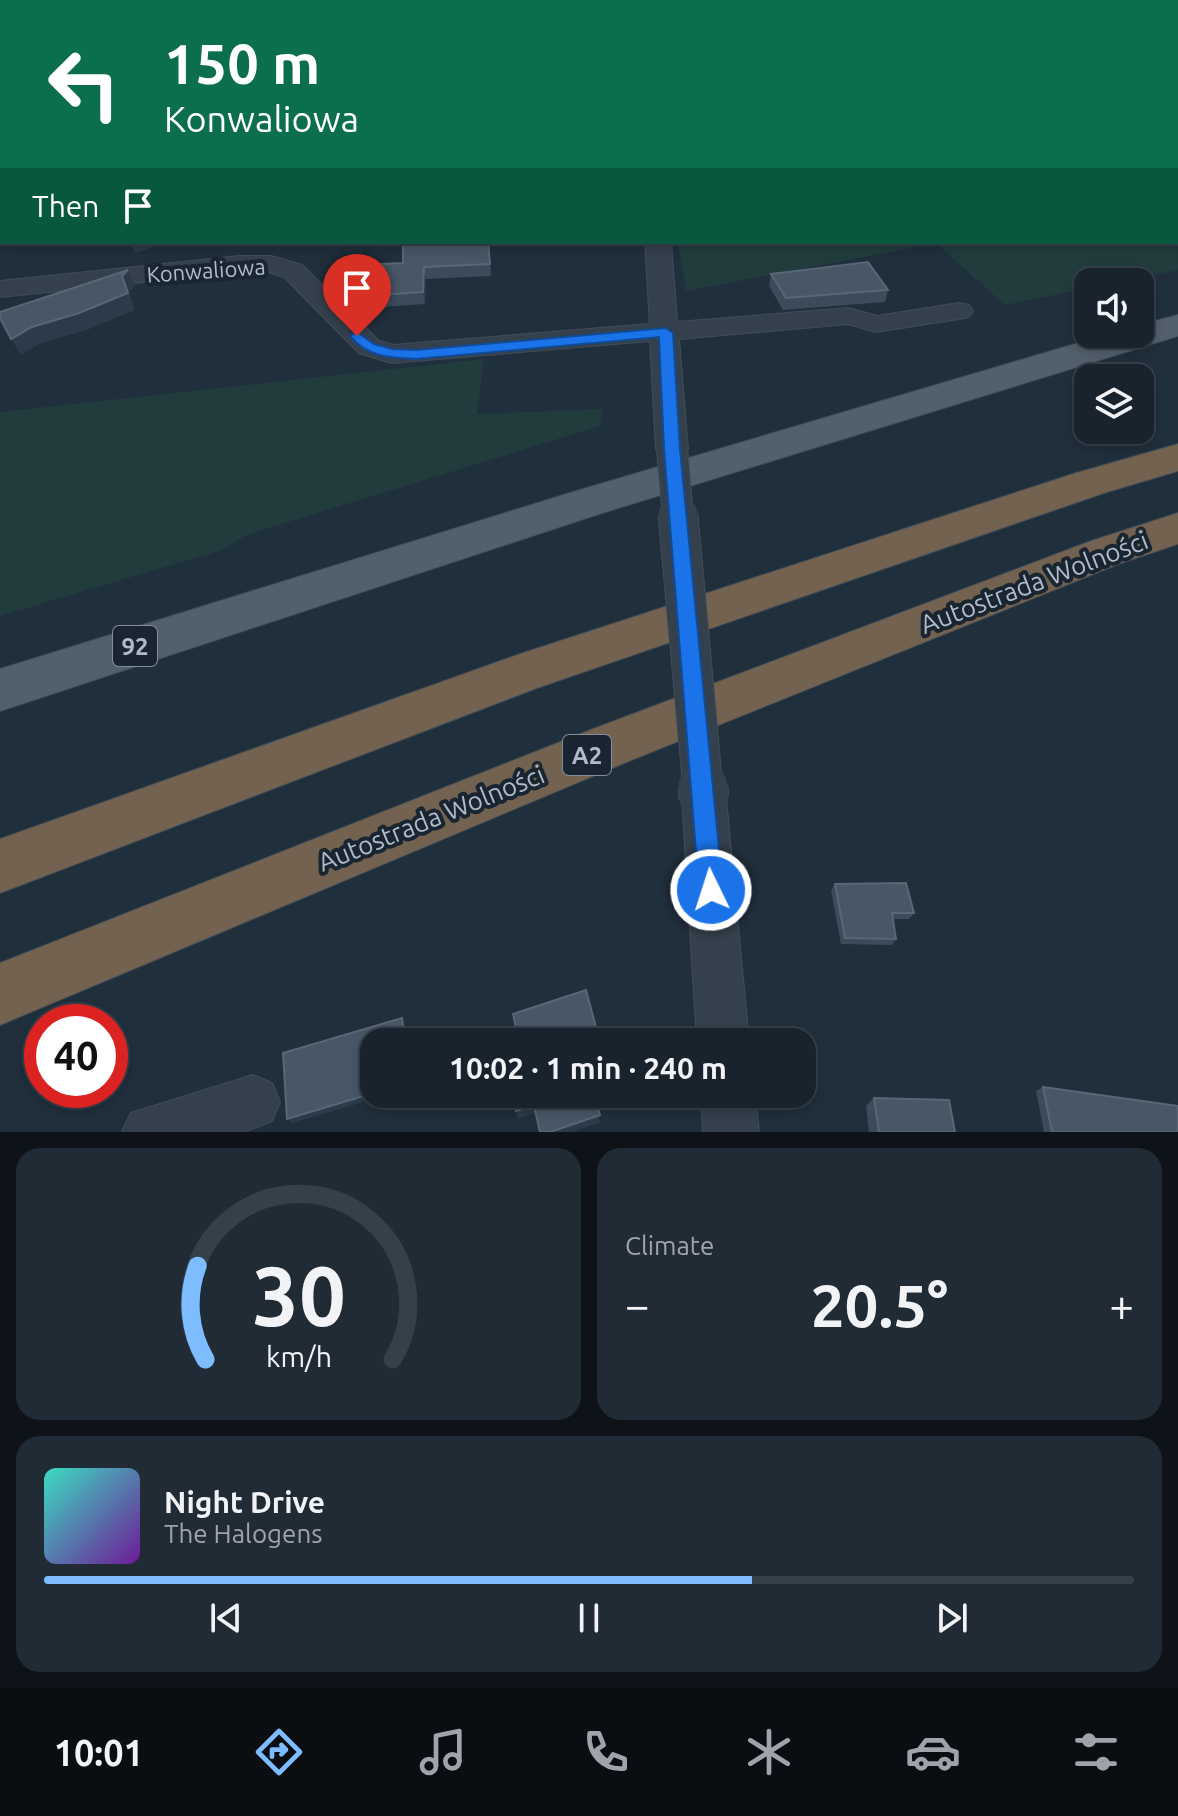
<!DOCTYPE html>
<meta charset="utf-8">
<style>
body{margin:0;font-family:Ubuntu,sans-serif;background:#212b35;color:#f1f3f6;height:100vh;display:flex;flex-direction:column;font-size:30px;white-space:nowrap}
*{box-sizing:border-box;margin:0}
p{font-size:26px;color:#9fa4aa}
.icon{flex:none;width:44px;height:44px;fill:none;stroke:currentColor;stroke-width:2;stroke-linecap:round;stroke-linejoin:round}
.map{position:relative;height:1132px;overflow:hidden}
.drawer{display:flex;flex-direction:column;gap:16px;padding:16px;background:#0d1319;flex:1}
.drawer>*{flex:none}
.top-card{position:absolute;left:0px;top:0px;width:1178px;height:244px;box-shadow:0 4px 12px #0003,0 0 0 2px #364049;background:#0b6e4f;color:#fff;overflow:hidden}
.controls{position:absolute;left:1074px;top:268px;display:grid;gap:16px}
.controls a{display:grid;place-items:center;width:80px;height:80px;border-radius:16px;background:#18232d;box-shadow:0 4px 12px #0003,0 0 0 2px #364049;font-size:40px}
.speed{position:absolute;left:24px;top:1004px;display:flex;gap:16px;font-size:40px;font-weight:700;text-align:center}
.speed>*{display:grid;place-content:center;width:104px;height:104px;border-radius:50%;background:#18232d;box-shadow:0 4px 12px #0003,0 0 0 2px #364049;line-height:1}
.speed .limit{border:12px solid #d22;background:#fff;color:#111}
.pin{position:absolute;display:grid;place-items:center;width:68px;height:68px;color:#fff;margin:-82px -34px;border-radius:50% 50% 50% 0;rotate:-45deg;box-shadow:0 0 8px #0007}
.pin .icon{rotate:45deg}
.me{position:absolute;width:88px;margin:-44px;rotate:356deg;stroke-linejoin:round;filter:drop-shadow(0 0 6px #0008)}
.turn{display:flex;align-items:center;gap:28px;height:168px;padding:0 32px;font-size:36px}
.turn .icon{width:104px;height:104px;stroke-width:2.5}
.turn b{display:block;font-size:56px;line-height:68px}
.then{display:flex;align-items:center;height:76px;padding:0 32px;background:#0003;gap:16px;font-size:30px}
.big{font-size:60px;font-weight:700;line-height:1.1}
.drawer .tile{flex:1;display:flex;flex-direction:column;justify-content:center;gap:12px;min-width:0;padding:0 28px;border-radius:24px;background:#212b35}
.drawer .dial{align-items:center;gap:0}
.dial svg{height:208px;overflow:visible;fill:none;stroke:#364049;stroke-width:7;stroke-linecap:round;text-anchor:middle}
.dial text{fill:#f1f3f6;stroke:none}
.song{display:flex;align-items:center;gap:24px}
.cover{width:96px;height:96px;border-radius:12px;background:linear-gradient(135deg,hsl(170 70% 55%),hsl(280 70% 35%))}
.played{height:8px;border-radius:4px;background:linear-gradient(90deg,#7dbdff 65%,#364049 65%)}
.keys{display:flex;justify-content:space-around;direction:ltr}
.heat{display:flex;justify-content:space-between;align-items:center;font-size:44px;direction:ltr}
.drawer .tiles{flex:1;display:grid;gap:16px;grid-template-columns:1fr 1fr}
.tile:last-child{grid-column:span 2}
.trip{position:absolute;left:360px;top:1028px;width:456px;height:80px;border-radius:24px;background:#18232d;box-shadow:0 4px 12px #0003,0 0 0 2px #364049;font-weight:700;line-height:80px;text-align:center}
.menu{display:flex;height:128px;justify-content:space-around;align-items:center;background:#0a0e12;color:#9fa4aa}
.menu .icon{width:56px;height:56px}
.menu .on{color:#7dbdff}
.menu b{font-size:36px;color:#f1f3f6}
.map>svg:first-child{display:block}
</style>
<div class="map">
<svg width="1178" height="1132" viewBox="0 0 1178 1132">
<rect width="100%" height="100%" fill="#202f3c"/>
<g fill="#223c3d">
<path d="M994,0h184v145l-2,-143z"/>
<path d="M1176,156l2,114 -59,12h-31v6l-83,17 -69,-62 -250,48 -8,-49h498z"/>
<path d="M484,359l-7,55 127,-5 -4,17 -354,109 -24,15 -222,66v-204z"/>
</g>
<g fill="none" stroke-linecap="round" stroke-linejoin="round">
<defs>
<g id="minor">
<rect x="632" y="0" width="16" height="2"/>
<path d="M645,242h26l6,80 172,-14 28,8 82,-13 10,2 4,6 -4,6 -10,2 -83,13 -28,-8 -169,15 9,110 -5,8 -11,3 -11,-3 -5,-8 -6,-108 -259,22 -32,-10 -75,-76 -15,-5h-29l-240,25v-16l240,-25h31l31,9 77,76 14,4 257,-21z"/>
<path d="M704,778l16,6 6,14 23,244h-52l-15,-244 6,-14z"/>
<path d="M253,1075l19,8 8,19 -8,19 -29,11h-121l9,-19z"/>
<path d="M701,1094h54l4,38h-56z"/>
</g>
<path id="major" d="M1178,315v21l-576,177 -602,198v-42l573,-177 536,-158h31v-9z"/>
<g id="highway">
<path d="M1178,444v27l-74,22 -567,195 -537,205v-54l520,-185 556,-181z"/>
<path d="M1178,513v31l-57,19 -492,198 -629,264v-62l593,-234 498,-188z"/>
</g>
</defs>
<use href="#minor" stroke="#404c58" stroke-width="2"/>
<use href="#major" stroke="#404c58" stroke-width="2"/>
<use href="#highway" stroke="#3f4b57" stroke-width="2"/>
<path stroke="#3b5554" stroke-width="3" stroke-dasharray="3 3" stroke-linecap="butt" d="M829,0l5,2"/>
<use href="#minor" fill="#34404c" fill-rule="evenodd"/>
<use href="#major" fill="#52606c" fill-rule="evenodd"/>
<use href="#highway" fill="#736250" fill-rule="evenodd"/>
<defs>
<path id="minor-bridge-far2" d="M672,449l6,68"/>
<path id="minor-bridge-far1" d="M678,515l25,274"/>
<path id="minor-bridge" d="M703,787l1,11"/>
</defs>
<use href="#minor-bridge-far2" stroke="#404c58" stroke-width="32" stroke-linecap="butt"/>
<use href="#minor-bridge-far1" stroke="#404c58" stroke-width="41" stroke-linecap="butt"/>
<use href="#minor-bridge" stroke="#404c58" stroke-width="51" stroke-linecap="butt"/>
<use href="#minor-bridge-far2" stroke="#34404c" stroke-width="30"/>
<use href="#minor-bridge-far1" stroke="#34404c" stroke-width="39"/>
<use href="#minor-bridge" stroke="#34404c" stroke-width="49"/>
</g>
<g fill="#3b4b5a">
<path d="M0,0h158l1,2h-157v39h-2z"/>
<path d="M291,0h35l-1,2h-34z"/>
<path d="M489,242l2,34 -65,3 -1,25 -44,3 -5,-20 27,-24z"/>
<path d="M771,274l117,16 -3,12 -102,8 -14,-24z"/>
<path d="M835,884l79,29 -5,6h-16l3,20 -4,6 -51,-1 -10,-54z"/>
<path d="M1043,1087l135,45h-134l-8,-41z"/>
<path d="M874,1098l81,34h-86l-3,-26z"/>
</g>
<g fill="#2b3b49">
<path d="M130,242h39l-34,11z"/>
<path d="M424,267l2,12 -1,25 -2,-12z"/>
<path d="M128,270l7,16 -6,6 6,18 -48,20 -46,13 -20,12 -10,-16 111,-63z"/>
<path d="M402,1018l2,6 3,18h-2z"/>
<path d="M374,1070v6l-6,2 2,22 -78,23 -5,-4 77,-46z"/>
<path d="M534,1106l1,7 -17,6 -2,-8z"/>
<path d="M600,1115l-1,8 -27,9h-22z"/>
</g>
<g fill="#475766" stroke="#586775" stroke-width="2">
<path d="M0,0h155l-1,2h-152v25h-2z"/>
<rect x="473" y="0" width="126" height="2"/>
<path d="M403,242h85l2,22 -66,3 -1,25 -44,3v-8h-3l5,-23 22,-1z"/>
<path d="M868,262l20,28 -102,8 -15,-24z"/>
<path d="M128,270l-6,6 6,17 -49,20 -47,14 -21,12 -11,-21v-6z"/>
<path d="M906,883l8,30h-22l4,26 -51,-1 -10,-54z"/>
<path d="M586,990l14,52h-81l-6,-28z"/>
<path d="M402,1018l3,24h-31v28l-10,3 3,22 -80,24 -4,-66z"/>
<path d="M1043,1087l135,19v26h-126z"/>
<path d="M512,1094h82l6,21 -50,17h-10l-6,-26 -18,5z"/>
<path d="M874,1098l75,2 6,32h-76z"/>
</g>
<path fill="#1a73e8" stroke="#114b97" stroke-width="2" d="M666,328l7,5 7,116 43,441 -3,8 -9,3 -8,-3 -4,-8 -35,-441 -5,-112 -243,22c-26,-1 -49,-2 -66,-23l7,-4 17,12 18,5 24,1z"/>
<g text-anchor="middle" dominant-baseline="central" stroke-width="8" stroke-linejoin="round" paint-order="stroke">
<g font-size="22" fill="#afbbc8" stroke="#192530">
<text transform="translate(206 270) rotate(-4)">Konwaliowa</text>
</g>
<g fill="#192530" stroke="#828e9a" stroke-width="2">
<rect x="113" y="626" width="44" height="40" rx="6"/>
<rect x="563" y="735" width="48" height="40" rx="6"/>
</g>
<g font-size="24" font-weight="bold" fill="#afbbc8">
<text x="135" y="646">92</text>
<text x="587" y="755">A2</text>
</g>
<g font-size="26" fill="#afbbc8" stroke="#192530">
<text transform="translate(1034 582) rotate(-21)">Autostrada Wolności</text>
<text transform="translate(431 818) rotate(-22)">Autostrada Wolności</text>
</g>
</g>
</svg>
<div class="controls">
<a><svg class="icon" aria-label="sound" viewBox="0 0 24 24"><path d="M4 9h4l5-4v14l-5-4H4zM17 9q2 3 0 6"/></svg></a>
<a><svg class="icon" aria-label="layers" viewBox="0 0 24 24"><path d="M12 4l9 5-9 5-9-5zM3 14l9 5 9-5"/></svg></a>
</div>
<div class="speed"><div class="limit">40</div></div>
<div class="pin" style="left:357px;top:336px;background:#d93025"><svg class="icon" aria-label="arrive" viewBox="0 0 24 24"><path d="M6 21V4h12l-3 4 3 4H6"/></svg></div>
<svg class="me" style="left:711px;top:890px" viewBox="-20 -20 40 40"><circle r="17" fill="#1a73e8" stroke="#fff" stroke-width="3"/><path d="M0-11L8 9 0 5-8 9z" fill="#fff"/></svg>
<div class="trip">10:02 · 1 min · 240 m</div>
<div class="top-card">
<div class="turn"><svg class="icon" aria-label="left" viewBox="0 0 24 24"><path d="M17 20v-9H6M10 6l-5 5 5 5"/></svg><div><b>150 m</b>Konwaliowa</div></div>
<div class="then">Then<svg class="icon" aria-label="arrive" viewBox="0 0 24 24"><path d="M6 21V4h12l-3 4 3 4H6"/></svg></div>
</div>
</div>
<section class="drawer">
<div class="tiles">
<div class="tile dial"><svg viewBox="0 0 100 80">
<path d="M14 69A42 42 0 1 1 86 69"/>
<path d="M14 69A42 42 0 0 1 11 33" stroke="#7dbdff"/>
<text x="50" y="56" font-size="32" font-weight="700">30</text>
<text x="50" y="72" font-size="11">km/h</text>
</svg></div>
<div class="tile"><p>Climate</p>
<div class="heat"><a>−</a><b class="big">20.5°</b><a>+</a></div>
</div>
<div class="tile">
<div class="song"><i class="cover"></i><div><b>Night Drive</b><p>The Halogens</p></div></div>
<div class="played"></div>
<div class="keys"><svg class="icon" aria-label="previous" viewBox="0 0 24 24"><path d="M18 5L8 12l10 7zM5 5v14"/></svg><svg class="icon" aria-label="pause" viewBox="0 0 24 24"><path d="M8 5v14M16 5v14"/></svg><svg class="icon" aria-label="next" viewBox="0 0 24 24"><path d="M6 5l10 7-10 7zM19 5v14"/></svg></div>
</div>
</div>
</section>
<nav class="menu">
<b>10:01</b>
<svg class="icon on" aria-label="directions" viewBox="0 0 24 24"><path d="M12 3l9 9-9 9-9-9zM9 14v-3h6M13 9l2 2-2 2"/></svg>
<svg class="icon" aria-label="music" viewBox="0 0 24 24"><path d="M9 18V5l10-2v13"/><circle cx="6" cy="18" r="3"/><circle cx="16" cy="16" r="3"/></svg>
<svg class="icon" aria-label="phone" viewBox="0 0 24 24"><path d="M5 4h4l2 5-3 2q2 4 5 5l2-3 5 2v4C11 20 4 13 5 4z"/></svg>
<svg class="icon" aria-label="climate" viewBox="0 0 24 24"><path d="M12 3v18M4 7l16 10M4 17L20 7"/></svg>
<svg class="icon" aria-label="car" viewBox="0 0 24 24"><path d="M5 17H2v-5l4-1 3-4h7l3 4 3 1v5h-3M9 17h6M6 11h13"/><circle cx="7" cy="17" r="2"/><circle cx="17" cy="17" r="2"/></svg>
<svg class="icon" aria-label="filters" viewBox="0 0 24 24"><path d="M4 7h16M4 17h16"/><circle cx="9" cy="7" r="2"/><circle cx="15" cy="17" r="2"/></svg>
</nav>
